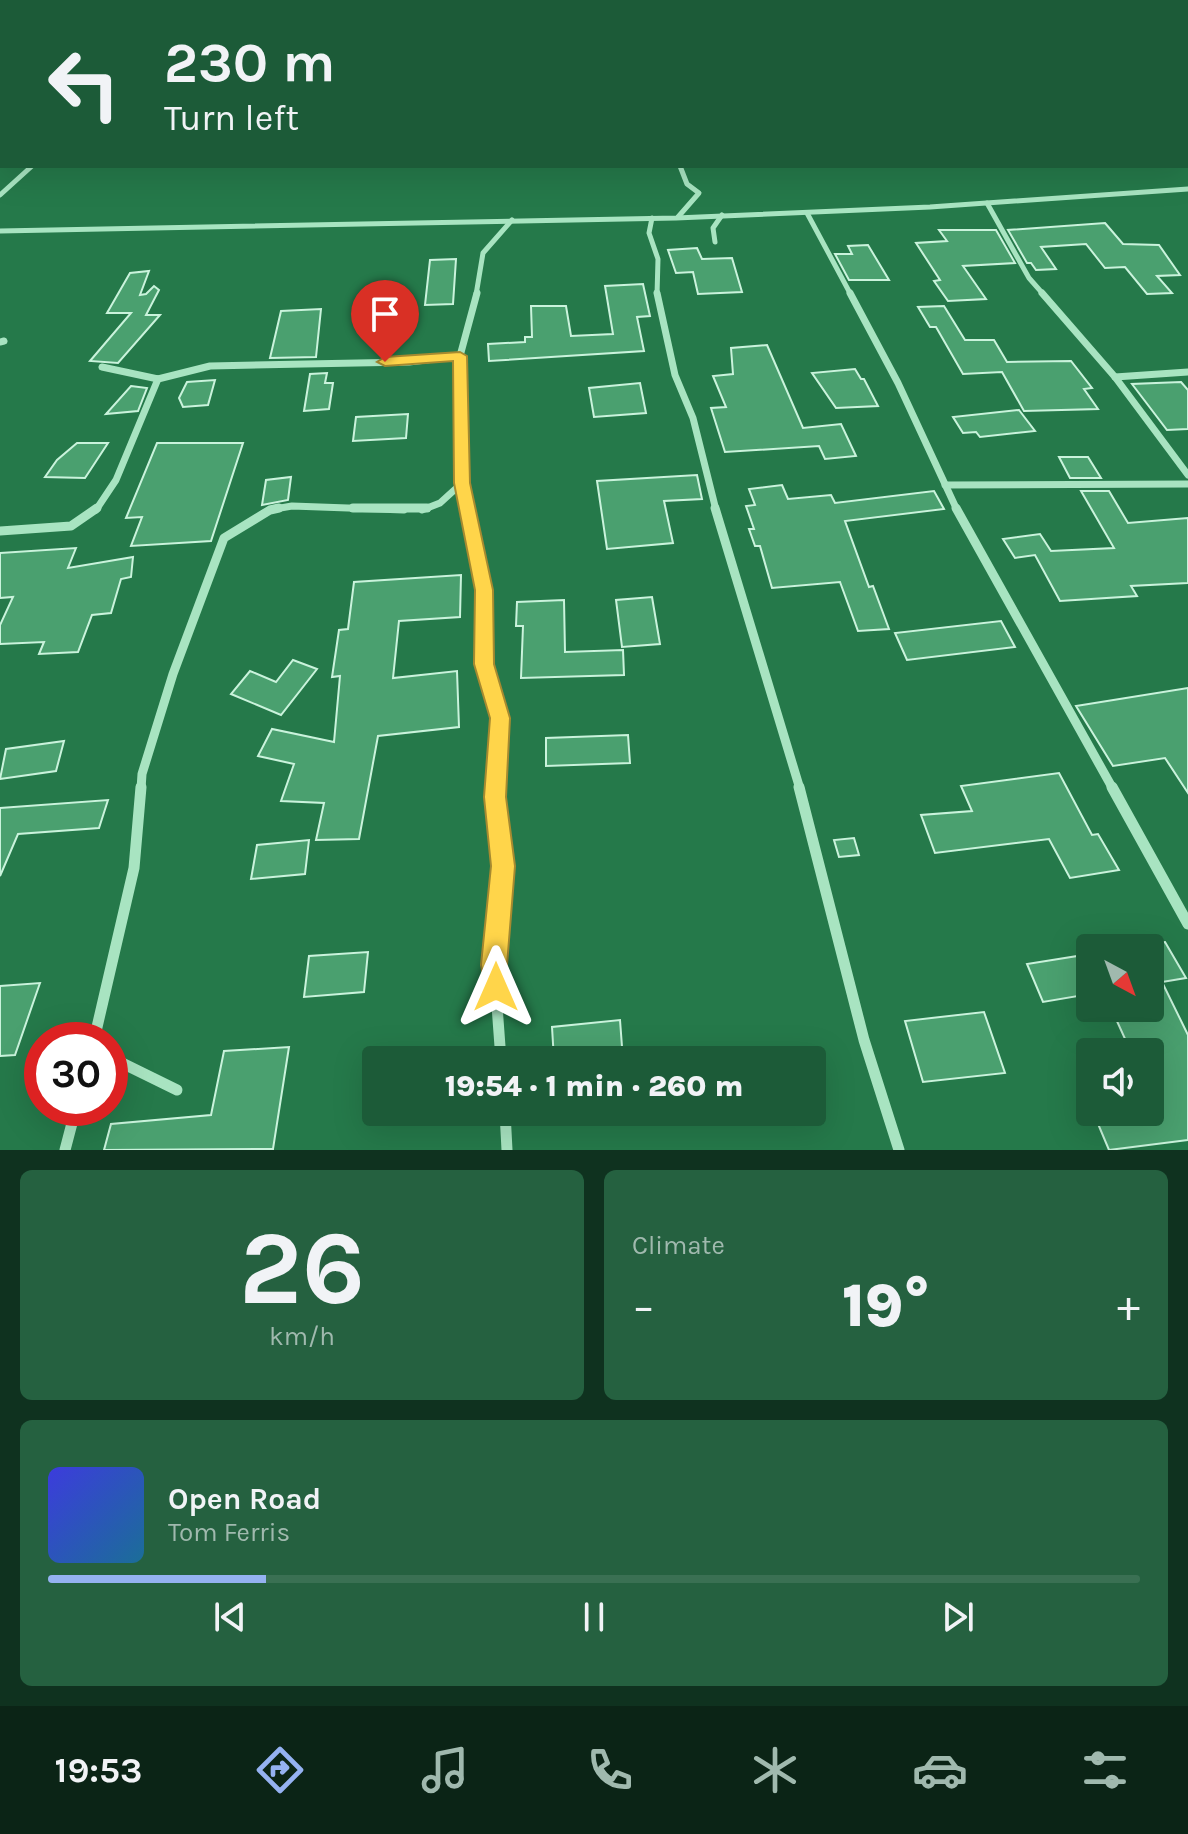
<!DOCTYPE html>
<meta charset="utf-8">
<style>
body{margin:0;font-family:Karla,sans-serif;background:#256140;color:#f1f3f6;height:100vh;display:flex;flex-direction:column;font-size:30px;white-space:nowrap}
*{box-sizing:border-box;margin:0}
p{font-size:26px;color:#a0b9ae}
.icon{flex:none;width:44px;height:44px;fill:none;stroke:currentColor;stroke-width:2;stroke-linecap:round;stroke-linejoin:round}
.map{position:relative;height:1150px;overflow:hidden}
.panel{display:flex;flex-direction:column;gap:20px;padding:20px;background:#0f321f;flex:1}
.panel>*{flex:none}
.guide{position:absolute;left:0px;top:0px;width:1188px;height:168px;box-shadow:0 8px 32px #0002;background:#1c5b38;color:#f1f3f6;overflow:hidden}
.needle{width:52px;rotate:139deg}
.controls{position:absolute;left:1076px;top:934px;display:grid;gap:16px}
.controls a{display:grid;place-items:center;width:88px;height:88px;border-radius:8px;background:#1c5b38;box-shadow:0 8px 32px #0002;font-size:40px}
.speed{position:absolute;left:24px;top:1022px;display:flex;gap:16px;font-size:40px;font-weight:700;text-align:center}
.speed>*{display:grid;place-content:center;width:104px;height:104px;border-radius:50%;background:#1c5b38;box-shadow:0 8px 32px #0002;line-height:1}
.speed .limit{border:12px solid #d22;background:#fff;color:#111}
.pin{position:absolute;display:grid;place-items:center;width:68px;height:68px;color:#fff;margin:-82px -34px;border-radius:50% 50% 50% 0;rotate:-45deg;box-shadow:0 0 8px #0007}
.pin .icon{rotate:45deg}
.me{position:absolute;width:88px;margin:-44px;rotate:0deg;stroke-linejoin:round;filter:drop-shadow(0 0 6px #0008)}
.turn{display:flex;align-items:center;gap:28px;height:168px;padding:0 32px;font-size:36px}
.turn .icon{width:104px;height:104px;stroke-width:2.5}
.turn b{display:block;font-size:56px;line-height:68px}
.big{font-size:60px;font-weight:800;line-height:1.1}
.panel .tile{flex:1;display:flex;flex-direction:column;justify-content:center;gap:12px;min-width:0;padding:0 28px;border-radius:12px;background:#256140}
.panel .dial{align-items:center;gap:0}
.dial b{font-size:104px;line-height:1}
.song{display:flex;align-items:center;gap:24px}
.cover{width:96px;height:96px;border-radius:12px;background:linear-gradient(135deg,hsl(240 70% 55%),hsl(200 70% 35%))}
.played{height:8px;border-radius:4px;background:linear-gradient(90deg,#95b2f1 20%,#3a7053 20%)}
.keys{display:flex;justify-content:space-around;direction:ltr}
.heat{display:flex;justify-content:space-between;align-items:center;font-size:44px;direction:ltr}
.panel .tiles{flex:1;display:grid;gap:20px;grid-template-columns:1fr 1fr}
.tile:last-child{grid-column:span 2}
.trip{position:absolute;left:362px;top:1046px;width:464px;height:80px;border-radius:8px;background:#1c5b38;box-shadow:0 8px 32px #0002;font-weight:800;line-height:80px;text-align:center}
.tab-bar{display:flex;height:128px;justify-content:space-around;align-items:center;background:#0b2416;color:#a0b9ae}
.tab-bar .icon{width:56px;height:56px}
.tab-bar .active{color:#95b2f1}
.tab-bar b{font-size:36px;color:#f1f3f6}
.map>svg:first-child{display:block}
</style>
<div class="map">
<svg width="1188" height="1150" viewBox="0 0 1188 1150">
<rect width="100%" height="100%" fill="#25794a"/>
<g fill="#4aa06f" stroke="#caf3dc" stroke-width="2">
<path d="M1105,223l18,21 36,1 21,30 -23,1 15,17 -25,1 -22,-27 -20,1 -19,-24 -45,3 15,22 -20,1 -5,-7h-4l-19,-33z"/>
<path d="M939,230h57l19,33 -52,3 23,33 -38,2 -14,-20 6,-1 -24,-37 31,-2z"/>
<path d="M868,245l21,35h-40l-14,-26h17l-4,-8z"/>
<path d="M697,248l5,11 30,-1 10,34 -44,2 -5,-22 -17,1 -8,-23z"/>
<path d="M456,259l-3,45 -28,1 5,-45z"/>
<path d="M149,271l-9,24 6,-1 8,-8 5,4 -13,25h14l-42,48 -28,-2 41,-48h-24l23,-40z"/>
<path d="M643,284l7,32 -13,1 7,34 -155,10 -1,-17 37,-2v-5h7l-1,-31h35l5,30 42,-2 -8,-48z"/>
<path d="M944,306l21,34h29l13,22 64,-1 21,27 -8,1 14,20 -74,2 -22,-39 -39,2 -27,-47h-6l-12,-20z"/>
<path d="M321,309l-5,48 -46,1 11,-47z"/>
<path d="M767,345l36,83 38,-4 15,32 -31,3 -6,-13 -94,6 -14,-44 15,-1 -13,-31 20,-2 -2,-26z"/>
<path d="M855,369l6,10h3l14,27 -42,2 -24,-35z"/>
<path d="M327,373l-2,10h8l-4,26 -25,2 6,-37z"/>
<path d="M215,380l-7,25 -25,2 -4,-9 8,-16z"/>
<path d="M1181,382l7,8v39l-21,1 -35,-46z"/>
<path d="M640,383l6,30 -52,4 -5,-29z"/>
<path d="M131,386l16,2 -9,23 -32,3z"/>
<path d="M1019,410l16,21 -55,6 -4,-5 -13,1 -10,-16z"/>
<path d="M408,414l-2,24 -53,3 3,-24z"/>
<path d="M77,443h31l-23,35 -40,-1 12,-17z"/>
<path d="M157,443h86l-32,98 -80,5 11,-29 -16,1z"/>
<path d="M1059,457h29l13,21h-31z"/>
<path d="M697,475l5,24 -38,2 9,42 -66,6 -10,-68z"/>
<path d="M291,477l-3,23 -26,5 4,-25z"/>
<path d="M782,485l6,14 43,-4 4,8 99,-12 10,18 -99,12 24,66 4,-1 16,43 -31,2 -18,-49 -68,6 -12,-42h-5l-6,-17h5l-8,-23 9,-1 -6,-16z"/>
<path d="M1081,491h28l19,32 60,-5v65l-57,3 6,10 -77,5 -25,-46 -20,3 -12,-19 37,-5 11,17 63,-3z"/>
<path d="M76,548l-8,20 65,-11 -2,20 -10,2 -10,34 -19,2 -14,37 -39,2 5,-12 -44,2v-19l13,-28 -13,1v-45z"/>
<path d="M461,575l-1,42 -61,4 -6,57 64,-7 2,56 -81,9 -19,103 -43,1 8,-37 -43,-2 13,-37 -36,-8 14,-27 62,13 6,-66 -8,1 7,-47 9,-1 6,-47z"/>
<path d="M652,597l8,47 -38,3 -6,-47z"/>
<path d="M564,600l1,52 58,-2 1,25 -103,3 2,-52h-7l1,-24z"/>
<path d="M1001,621l14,26 -108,13 -12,-27z"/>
<path d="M293,660l24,9 -36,46 -50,-21 19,-23 26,11z"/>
<path d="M1188,688v105l-23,-35 -52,8 -37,-60z"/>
<path d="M628,735l2,28 -84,3v-28z"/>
<path d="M64,741l-8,30 -56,8 6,-30z"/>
<path d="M1059,773l33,62 6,-1 21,36 -49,8 -21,-39 -114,14 -14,-38 51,-4 -11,-25z"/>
<path d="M108,800l-9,28 -81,6 -18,42v-68z"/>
<path d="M854,838l5,17 -20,2 -5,-17z"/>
<path d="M309,840l-4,34 -54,5 6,-34z"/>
<path d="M1165,942l21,36 -24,4 26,53v105l-79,10 -16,-38h57v-60h-19l-20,-44h39v-64z"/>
<path d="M368,952l-4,40 -60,5 5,-41z"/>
<path d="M1090,954v40l-47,8 -16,-38z"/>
<path d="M40,983l-25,72 -15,1v-70z"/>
<path d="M984,1012l21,61 -82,9 -18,-61z"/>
<path d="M620,1020l3,40h-69l-2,-33z"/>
<path d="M289,1047l-16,102 -169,1 7,-26 100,-9 13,-64z"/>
</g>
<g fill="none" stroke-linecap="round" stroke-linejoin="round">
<g stroke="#a8e4c1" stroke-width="4">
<path d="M595,0l3,2"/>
<path d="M104,2l4,-2"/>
</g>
<g stroke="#a8e4c1" stroke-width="5">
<path d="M0,195l32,-29"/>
<path d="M987,203l42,75 15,17"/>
<path d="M807,213l44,82"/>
<path d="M678,217l21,-24 -12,-9 -7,-18"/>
<path d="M652,218l-3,15 9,26 -1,36"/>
<path d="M0,231l676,-13 254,-11 258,-18"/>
<path d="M715,242l-2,-14 9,-13"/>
<path d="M476,295l7,-42 29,-33"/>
</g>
<g stroke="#a8e4c1" stroke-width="7">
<path d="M657,293l18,82 18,43 23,92"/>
<path d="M850,293l48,90 59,127"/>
<path d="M1042,293l73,84 73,98"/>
<path d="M0,342l4,-1"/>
<path d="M102,367l56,12 52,-13 199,-4 51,-6"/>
<path d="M1115,377l73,-5"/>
<path d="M945,485l243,-1"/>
<path d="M96,510l20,-30 42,-101"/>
<path d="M269,510l23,-4 112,4"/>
<path d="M422,510l18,-7 22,-20"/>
<path d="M468,510l-6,-27 -2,-127 17,-63"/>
</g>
<g stroke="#a8e4c1" stroke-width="9">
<path d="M353,508h74"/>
<path d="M467,508l17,82v74l16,54 -5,71"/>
<path d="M715,508l85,281"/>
<path d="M956,508l157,281"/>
<path d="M0,531l71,-5 26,-18"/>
<path d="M141,789l1,-15 31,-100 51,-136 46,-28 9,-2"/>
</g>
<g stroke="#a8e4c1" stroke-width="11">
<path d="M496,787l7,79 -9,99 7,95"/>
<path d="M799,787l65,253 35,110"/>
<path d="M1112,787l76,137"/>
<path d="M94,1040l40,-172 7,-81"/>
<path d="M110,1048l12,15 55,27"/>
<path d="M505,1112l2,38"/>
<path d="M65,1150l11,-42"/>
</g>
</g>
<path fill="#ffd54a" stroke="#a68a30" stroke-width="2" d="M460,352l7,4 3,127 23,107 1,74 16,54 -4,79 9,69 -8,99 1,22 -3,9 -9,4 -9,-4 -6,-31 10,-99 -7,-69 6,-79 -16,-54 1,-74 -21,-107 -1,-122 -68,5 -8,-4 8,-5z"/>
</svg>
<div class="controls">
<a><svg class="needle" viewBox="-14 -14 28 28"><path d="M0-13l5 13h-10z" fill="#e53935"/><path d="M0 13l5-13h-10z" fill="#a0b9ae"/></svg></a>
<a><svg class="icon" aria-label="sound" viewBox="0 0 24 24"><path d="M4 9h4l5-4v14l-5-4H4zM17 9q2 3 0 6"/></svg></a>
</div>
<div class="speed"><div class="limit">30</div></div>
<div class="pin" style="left:385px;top:362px;background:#d93025"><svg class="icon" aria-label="arrive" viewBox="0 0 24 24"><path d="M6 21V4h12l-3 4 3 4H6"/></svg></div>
<svg class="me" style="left:496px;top:987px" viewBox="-20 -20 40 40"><path d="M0-17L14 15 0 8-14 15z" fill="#ffd54a" stroke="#fff" stroke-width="4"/></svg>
<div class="trip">19:54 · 1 min · 260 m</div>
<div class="guide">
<div class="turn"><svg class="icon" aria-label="left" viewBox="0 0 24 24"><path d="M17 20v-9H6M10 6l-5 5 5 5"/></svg><div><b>230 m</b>Turn left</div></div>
</div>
</div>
<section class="panel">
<div class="tiles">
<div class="tile dial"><b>26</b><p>km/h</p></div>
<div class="tile"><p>Climate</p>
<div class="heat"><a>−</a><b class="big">19°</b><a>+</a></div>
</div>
<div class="tile">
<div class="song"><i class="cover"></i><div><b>Open Road</b><p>Tom Ferris</p></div></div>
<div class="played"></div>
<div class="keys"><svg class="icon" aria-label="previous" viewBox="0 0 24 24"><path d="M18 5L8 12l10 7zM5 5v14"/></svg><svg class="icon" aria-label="pause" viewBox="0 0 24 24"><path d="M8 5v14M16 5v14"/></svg><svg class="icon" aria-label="next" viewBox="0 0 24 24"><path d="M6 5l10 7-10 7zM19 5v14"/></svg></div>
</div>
</div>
</section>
<nav class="tab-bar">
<b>19:53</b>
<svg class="icon active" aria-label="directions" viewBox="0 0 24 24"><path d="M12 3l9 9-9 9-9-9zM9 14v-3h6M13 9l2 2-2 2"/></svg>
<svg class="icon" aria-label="music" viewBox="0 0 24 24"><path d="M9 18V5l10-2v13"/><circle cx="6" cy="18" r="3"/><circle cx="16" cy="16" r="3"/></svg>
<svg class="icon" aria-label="phone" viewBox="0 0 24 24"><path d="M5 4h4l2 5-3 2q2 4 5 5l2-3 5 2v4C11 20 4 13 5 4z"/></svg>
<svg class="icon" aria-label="climate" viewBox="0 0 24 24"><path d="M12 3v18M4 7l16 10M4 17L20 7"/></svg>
<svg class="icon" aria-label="car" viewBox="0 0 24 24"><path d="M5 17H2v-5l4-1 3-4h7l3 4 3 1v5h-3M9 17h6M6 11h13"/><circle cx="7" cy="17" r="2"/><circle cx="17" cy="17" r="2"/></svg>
<svg class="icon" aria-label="filters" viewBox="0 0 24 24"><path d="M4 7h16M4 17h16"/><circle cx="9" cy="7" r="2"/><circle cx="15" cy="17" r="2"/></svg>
</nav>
